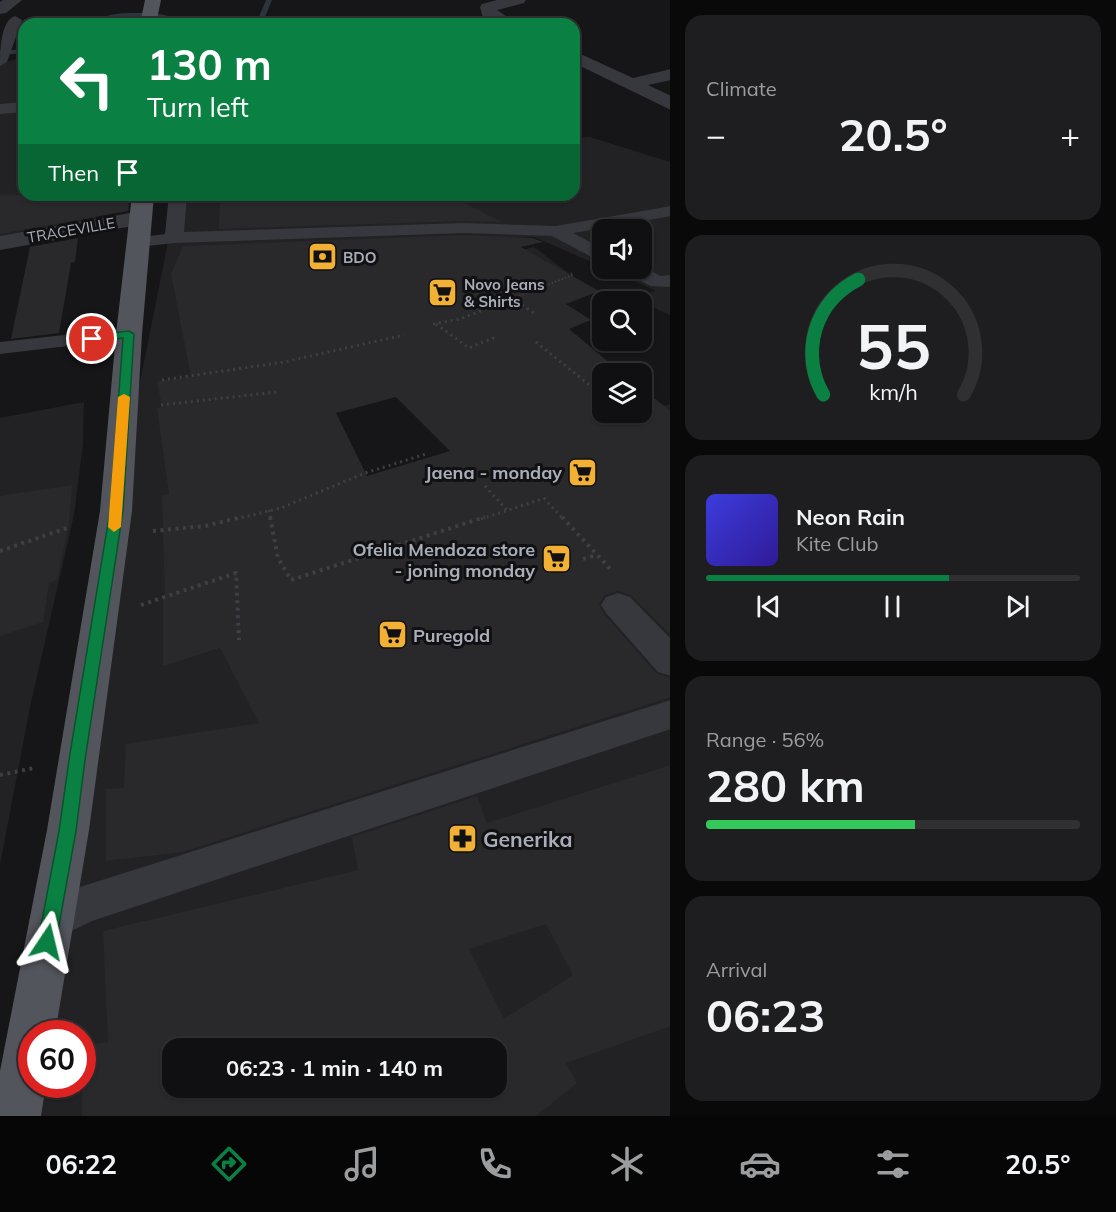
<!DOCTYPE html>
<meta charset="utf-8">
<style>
body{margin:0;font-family:Mulish,sans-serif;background:#1e1e20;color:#f1f3f6;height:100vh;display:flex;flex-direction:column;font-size:22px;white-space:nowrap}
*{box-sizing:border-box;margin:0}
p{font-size:20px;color:#9c9d9f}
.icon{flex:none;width:33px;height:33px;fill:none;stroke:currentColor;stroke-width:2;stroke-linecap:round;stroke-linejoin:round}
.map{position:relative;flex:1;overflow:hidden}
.drawer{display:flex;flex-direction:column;gap:15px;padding:15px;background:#09090a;width:446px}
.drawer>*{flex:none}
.top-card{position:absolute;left:18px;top:18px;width:562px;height:183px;border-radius:18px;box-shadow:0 2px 4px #0004,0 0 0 2px #303032;background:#0b8043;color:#fff;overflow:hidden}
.buttons{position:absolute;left:592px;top:219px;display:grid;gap:12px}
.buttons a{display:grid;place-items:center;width:60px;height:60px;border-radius:12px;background:#101012;box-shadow:0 2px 4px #0004,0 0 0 2px #303032;font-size:30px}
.speed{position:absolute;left:18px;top:1020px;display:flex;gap:12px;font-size:30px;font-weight:700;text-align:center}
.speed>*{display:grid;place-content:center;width:78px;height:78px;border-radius:50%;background:#101012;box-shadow:0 2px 4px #0004,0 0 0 2px #303032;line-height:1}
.speed .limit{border:9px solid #d22;background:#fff;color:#111}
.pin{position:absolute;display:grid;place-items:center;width:51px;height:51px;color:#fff;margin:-26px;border:3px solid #fff;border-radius:50%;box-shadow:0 2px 6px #0007}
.me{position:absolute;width:66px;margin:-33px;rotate:10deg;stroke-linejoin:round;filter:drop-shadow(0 0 4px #0008)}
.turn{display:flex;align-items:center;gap:21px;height:126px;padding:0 30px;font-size:27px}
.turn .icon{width:78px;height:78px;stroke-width:2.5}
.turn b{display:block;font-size:42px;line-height:51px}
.then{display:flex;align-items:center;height:57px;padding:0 30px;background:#0003;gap:12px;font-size:22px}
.big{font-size:45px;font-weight:700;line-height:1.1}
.drawer .widget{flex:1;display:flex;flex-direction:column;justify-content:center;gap:9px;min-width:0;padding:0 21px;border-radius:18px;background:#1e1e20}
.drawer .dial{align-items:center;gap:0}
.dial svg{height:156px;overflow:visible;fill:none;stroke:#303032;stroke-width:7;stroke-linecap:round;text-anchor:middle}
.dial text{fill:#f1f3f6;stroke:none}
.song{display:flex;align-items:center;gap:18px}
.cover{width:72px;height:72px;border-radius:9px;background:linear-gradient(135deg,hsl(240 70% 55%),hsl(250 70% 35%))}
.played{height:6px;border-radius:3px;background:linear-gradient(90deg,#0b8043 65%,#303032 65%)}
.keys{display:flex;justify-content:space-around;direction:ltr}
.heat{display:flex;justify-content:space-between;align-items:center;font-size:33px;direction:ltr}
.charge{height:9px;border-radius:4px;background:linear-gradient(90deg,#34c759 56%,#303032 0)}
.trip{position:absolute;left:162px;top:1038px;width:345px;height:60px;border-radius:18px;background:#101012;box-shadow:0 2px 4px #0004,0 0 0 2px #303032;font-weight:700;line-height:60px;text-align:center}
.tab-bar{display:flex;height:96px;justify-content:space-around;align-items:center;background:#060607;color:#9c9d9f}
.tab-bar .icon{width:42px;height:42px}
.tab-bar .active{color:#0b8043}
.tab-bar b{font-size:27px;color:#f1f3f6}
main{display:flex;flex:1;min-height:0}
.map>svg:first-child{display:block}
</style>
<main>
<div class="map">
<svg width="671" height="1116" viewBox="0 0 671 1116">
<rect width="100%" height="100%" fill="#161618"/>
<g fill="#222225" fill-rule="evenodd">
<path d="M24,57v138h72v26l-96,18v-175z"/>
<path d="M590,137l80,25v153l-31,-14 16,-11 -49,-21 36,-1v-38h-39v37l-69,-30 -152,5 -81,67 233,-62 37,28 -111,43 -133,36 -44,149 181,-26 206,-73v712h-638l4,-31 46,-1v-50l-38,-1 95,-646 28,-140 6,-52h401l1,-57zM172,1048h324v40h-324z"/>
<path d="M84,402l-1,42 -9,71 -44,192 -30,158v-447z"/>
</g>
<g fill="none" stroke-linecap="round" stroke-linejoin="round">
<g fill="#2c353c" fill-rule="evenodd">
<path d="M266,0h6l-10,24h-6z"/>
<path d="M138,13c16,0 35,1 47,11 -15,0 -30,-7 -47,-7 -17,0 -32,7 -46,7 12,-11 30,-11 46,-11z"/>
<path d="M24,49v4l-24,2v-4z"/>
</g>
</g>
<g fill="#29292c" fill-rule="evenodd">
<path d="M0,195h130l-2,16 -128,23z"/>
<path d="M220,195h229l53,27 -38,-1 -245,8z"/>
<path d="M464,235l69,3 10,4 -22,5 78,44 -33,13 25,16 -22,9 54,45h-20v38h39v-23l29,22v224l-40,-40 -14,-4 -12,4 -6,9 5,10 52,59 15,5v19l-488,155 -77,9v-72l18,-1 2,-44 133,-21 -39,-75 -57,18v-66h2l-3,-105 7,-1 -12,-86 5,-1 -5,-26 34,-4 -20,-103 12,-28zM396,397l54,54 -83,25 -31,-63z"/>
<path d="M78,238l-3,24 -4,1 -12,70 -48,6 19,-92z"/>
<path d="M72,485l-3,39 -12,56 -8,3 -6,39 -43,14v-140z"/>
<path d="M671,765v261l-105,37 11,20 -41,33h-454v-70l26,-4 -5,-111 255,-61 -6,-33 125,-41 10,27zM546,924l27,51 -69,44 -35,-70zM172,1048h324v40h-324z"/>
</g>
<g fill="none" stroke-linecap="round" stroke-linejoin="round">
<g stroke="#3d3f44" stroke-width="2" stroke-dasharray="1.5 2" stroke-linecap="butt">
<path d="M513,299l11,7"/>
<path d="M493,306l80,-31 -2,-2"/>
</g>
<g stroke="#3d3f44" stroke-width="3" stroke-dasharray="2 4" stroke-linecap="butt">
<path d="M522,305l15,10"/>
<path d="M433,324l27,-5 36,-14"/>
<path d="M436,324l33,24 29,-12"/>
<path d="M536,342l67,54"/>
<path d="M162,380l122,-18 120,-27"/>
<path d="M161,405l116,-13"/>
<path d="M623,412l6,5"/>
<path d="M485,486l22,24"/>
<path d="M544,498l19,21"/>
<path d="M269,510l2,9"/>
<path d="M236,519l45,-11 84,-35 61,-19"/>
<path d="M481,519l61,-20"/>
</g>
<g stroke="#3d3f44" stroke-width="4" stroke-dasharray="3 4.5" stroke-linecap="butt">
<path d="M270,517l8,41 13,22 194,-63"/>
<path d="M562,517l51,55"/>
<path d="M153,531l52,-5 37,-9"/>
<path d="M0,551l70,-24"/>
<path d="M583,559l14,-4"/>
<path d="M141,605l95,-32 3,67"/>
<path d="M0,775l34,-7"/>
</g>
<g fill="#37383d" fill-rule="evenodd">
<path d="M15,16l7,4 -15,42 -7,4c0,-13 0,-45 15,-50z"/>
<path d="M24,102v10l-24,2v-10z"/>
<path d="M169,195h18l-3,37 280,-9 92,3 115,-20v10l-98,17 30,16v14l-51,-27 -88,-3 -290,10 -35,4 -6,-1 -3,-4 3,-4 32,-4z"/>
<path d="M642,267l19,9 10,-1v12l-20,-1 -29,-14 -2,-4z"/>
<path d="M129,328l7,2 3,4 -3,4 -136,16v-12z"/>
</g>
<g fill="#37383d" fill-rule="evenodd">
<path d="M3,0h19l-16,13 -6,1v-12z"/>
<path d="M497,0h29l-2,3 -27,7 21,14h-21l-14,-6 -3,-11 2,-3z"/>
<path d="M574,51l59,27 38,-9v11l-23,5 23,11v14l-97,-47z"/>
<path d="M141,211l8,2 3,5 -3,5 -149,27v-14z"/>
<path d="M618,593l12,4 41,42v37l-13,-4 -52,-59 -5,-8 5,-8z"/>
<path d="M671,700v29l-579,192 -41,20 -16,-6 -6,-14 6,-14 45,-20z"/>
</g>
<g fill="#53555c" fill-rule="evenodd">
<path d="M145,0h16l-5,24h-16z"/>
<path d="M132,195h22l-12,139 -10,177 -43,319 -34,204h-23v50h14l-5,32h-41v-45l47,-241 53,-319 16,-177z"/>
</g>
</g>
<path fill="#0b8043" stroke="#07532c" stroke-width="1.5" d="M129,331l5,3 -11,177 -38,249 -9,71 -20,111 -3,6 -6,3 -7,-3 -2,-6 21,-111 10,-71 41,-249 13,-173 -31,4 -5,-3 5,-4z"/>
<path fill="#f59e0b" d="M124,394l6,3 -9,130 -7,5 -6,-5 10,-130z"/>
<defs>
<symbol id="bank-square" viewBox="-11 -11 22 22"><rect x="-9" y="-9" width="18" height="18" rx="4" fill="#f2b134" stroke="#111113"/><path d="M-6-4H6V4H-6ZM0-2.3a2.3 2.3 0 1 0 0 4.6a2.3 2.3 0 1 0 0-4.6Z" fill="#111"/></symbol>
<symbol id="supermarket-square" viewBox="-11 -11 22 22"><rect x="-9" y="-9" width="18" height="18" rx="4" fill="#f2b134" stroke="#111113"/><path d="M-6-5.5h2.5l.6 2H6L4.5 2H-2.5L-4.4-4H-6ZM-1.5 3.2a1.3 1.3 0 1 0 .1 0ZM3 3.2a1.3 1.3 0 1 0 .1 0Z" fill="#111"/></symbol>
<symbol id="pharmacy-square" viewBox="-11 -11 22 22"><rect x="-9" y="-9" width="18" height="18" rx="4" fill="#f2b134" stroke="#111113"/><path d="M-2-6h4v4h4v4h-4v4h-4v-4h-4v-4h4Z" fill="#111"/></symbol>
</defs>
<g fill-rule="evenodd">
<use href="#bank-square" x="306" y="240" width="33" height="33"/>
<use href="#supermarket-square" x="426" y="276" width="33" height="33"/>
<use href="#supermarket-square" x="566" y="456" width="33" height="33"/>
<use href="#supermarket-square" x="540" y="542" width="33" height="33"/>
<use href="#supermarket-square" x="376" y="618" width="33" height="33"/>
<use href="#pharmacy-square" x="446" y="822" width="33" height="33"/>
</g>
<g text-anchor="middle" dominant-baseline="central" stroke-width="6" stroke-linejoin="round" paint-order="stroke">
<g font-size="15" fill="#a8adb8" stroke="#111113">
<text transform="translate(71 230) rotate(-10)">TRACEVILLE</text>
</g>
<g font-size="15" font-weight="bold" fill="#a8adb8" stroke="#111113" text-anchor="start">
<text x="343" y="257">BDO</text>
<text x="464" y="284">Novo Jeans<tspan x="464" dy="17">&amp; Shirts</tspan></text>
</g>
<g font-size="18" font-weight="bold" fill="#a8adb8" stroke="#111113" text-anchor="end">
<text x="562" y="472">Jaena - monday</text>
<text x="535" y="549">Ofelia Mendoza store<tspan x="535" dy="21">- joning monday</tspan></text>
<text x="413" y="635" text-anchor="start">Puregold</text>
</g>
<g font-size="21" font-weight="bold" fill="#a8adb8" stroke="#111113" text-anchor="start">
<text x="483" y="839">Generika</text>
</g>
</g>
</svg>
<div class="buttons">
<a><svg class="icon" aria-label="sound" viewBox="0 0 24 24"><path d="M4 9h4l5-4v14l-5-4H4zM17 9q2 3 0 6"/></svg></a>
<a><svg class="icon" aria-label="search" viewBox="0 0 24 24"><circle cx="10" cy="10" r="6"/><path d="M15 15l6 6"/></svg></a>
<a><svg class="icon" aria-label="layers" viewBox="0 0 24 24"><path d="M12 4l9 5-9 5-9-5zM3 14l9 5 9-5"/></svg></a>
</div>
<div class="speed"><div class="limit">60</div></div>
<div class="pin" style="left:92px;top:339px;background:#d93025"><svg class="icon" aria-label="arrive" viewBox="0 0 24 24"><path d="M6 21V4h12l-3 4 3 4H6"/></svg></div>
<svg class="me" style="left:47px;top:942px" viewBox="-20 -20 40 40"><path d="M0-17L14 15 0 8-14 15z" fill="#0b8043" stroke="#fff" stroke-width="4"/></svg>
<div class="trip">06:23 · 1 min · 140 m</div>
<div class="top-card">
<div class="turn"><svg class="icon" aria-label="left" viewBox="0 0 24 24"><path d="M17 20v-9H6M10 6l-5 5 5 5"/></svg><div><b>130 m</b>Turn left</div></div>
<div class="then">Then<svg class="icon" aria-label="arrive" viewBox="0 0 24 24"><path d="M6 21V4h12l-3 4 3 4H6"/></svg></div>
</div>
</div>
<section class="drawer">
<div class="widget"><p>Climate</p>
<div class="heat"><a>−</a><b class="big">20.5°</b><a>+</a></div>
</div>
<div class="widget dial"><svg viewBox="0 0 100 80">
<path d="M14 69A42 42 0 1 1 86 69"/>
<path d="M14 69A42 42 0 0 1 32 10" stroke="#0b8043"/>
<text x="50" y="56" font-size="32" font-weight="700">55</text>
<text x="50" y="72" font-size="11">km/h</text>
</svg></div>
<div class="widget">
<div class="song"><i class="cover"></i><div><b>Neon Rain</b><p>Kite Club</p></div></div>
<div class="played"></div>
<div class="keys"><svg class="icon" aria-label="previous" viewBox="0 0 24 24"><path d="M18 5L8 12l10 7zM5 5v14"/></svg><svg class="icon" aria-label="pause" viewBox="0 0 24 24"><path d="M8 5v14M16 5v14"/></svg><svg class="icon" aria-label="next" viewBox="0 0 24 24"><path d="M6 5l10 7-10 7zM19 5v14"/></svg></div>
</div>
<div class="widget"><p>Range · 56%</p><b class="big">280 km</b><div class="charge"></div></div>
<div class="widget"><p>Arrival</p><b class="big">06:23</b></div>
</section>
</main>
<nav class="tab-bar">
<b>06:22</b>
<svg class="icon active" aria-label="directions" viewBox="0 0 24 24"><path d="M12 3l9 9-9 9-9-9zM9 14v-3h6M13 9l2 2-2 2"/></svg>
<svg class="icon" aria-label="music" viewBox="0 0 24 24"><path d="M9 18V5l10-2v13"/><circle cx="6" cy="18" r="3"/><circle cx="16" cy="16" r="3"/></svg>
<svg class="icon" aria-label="phone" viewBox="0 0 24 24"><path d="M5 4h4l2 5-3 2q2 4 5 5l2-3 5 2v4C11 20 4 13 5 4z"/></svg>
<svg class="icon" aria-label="climate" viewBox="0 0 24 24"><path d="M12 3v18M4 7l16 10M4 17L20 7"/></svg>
<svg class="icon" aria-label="car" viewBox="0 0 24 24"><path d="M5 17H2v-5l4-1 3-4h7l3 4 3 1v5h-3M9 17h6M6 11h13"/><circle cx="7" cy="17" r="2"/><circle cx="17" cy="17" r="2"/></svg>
<svg class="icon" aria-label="filters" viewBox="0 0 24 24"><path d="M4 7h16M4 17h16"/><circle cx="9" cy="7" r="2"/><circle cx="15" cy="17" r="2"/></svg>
<b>20.5°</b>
</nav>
